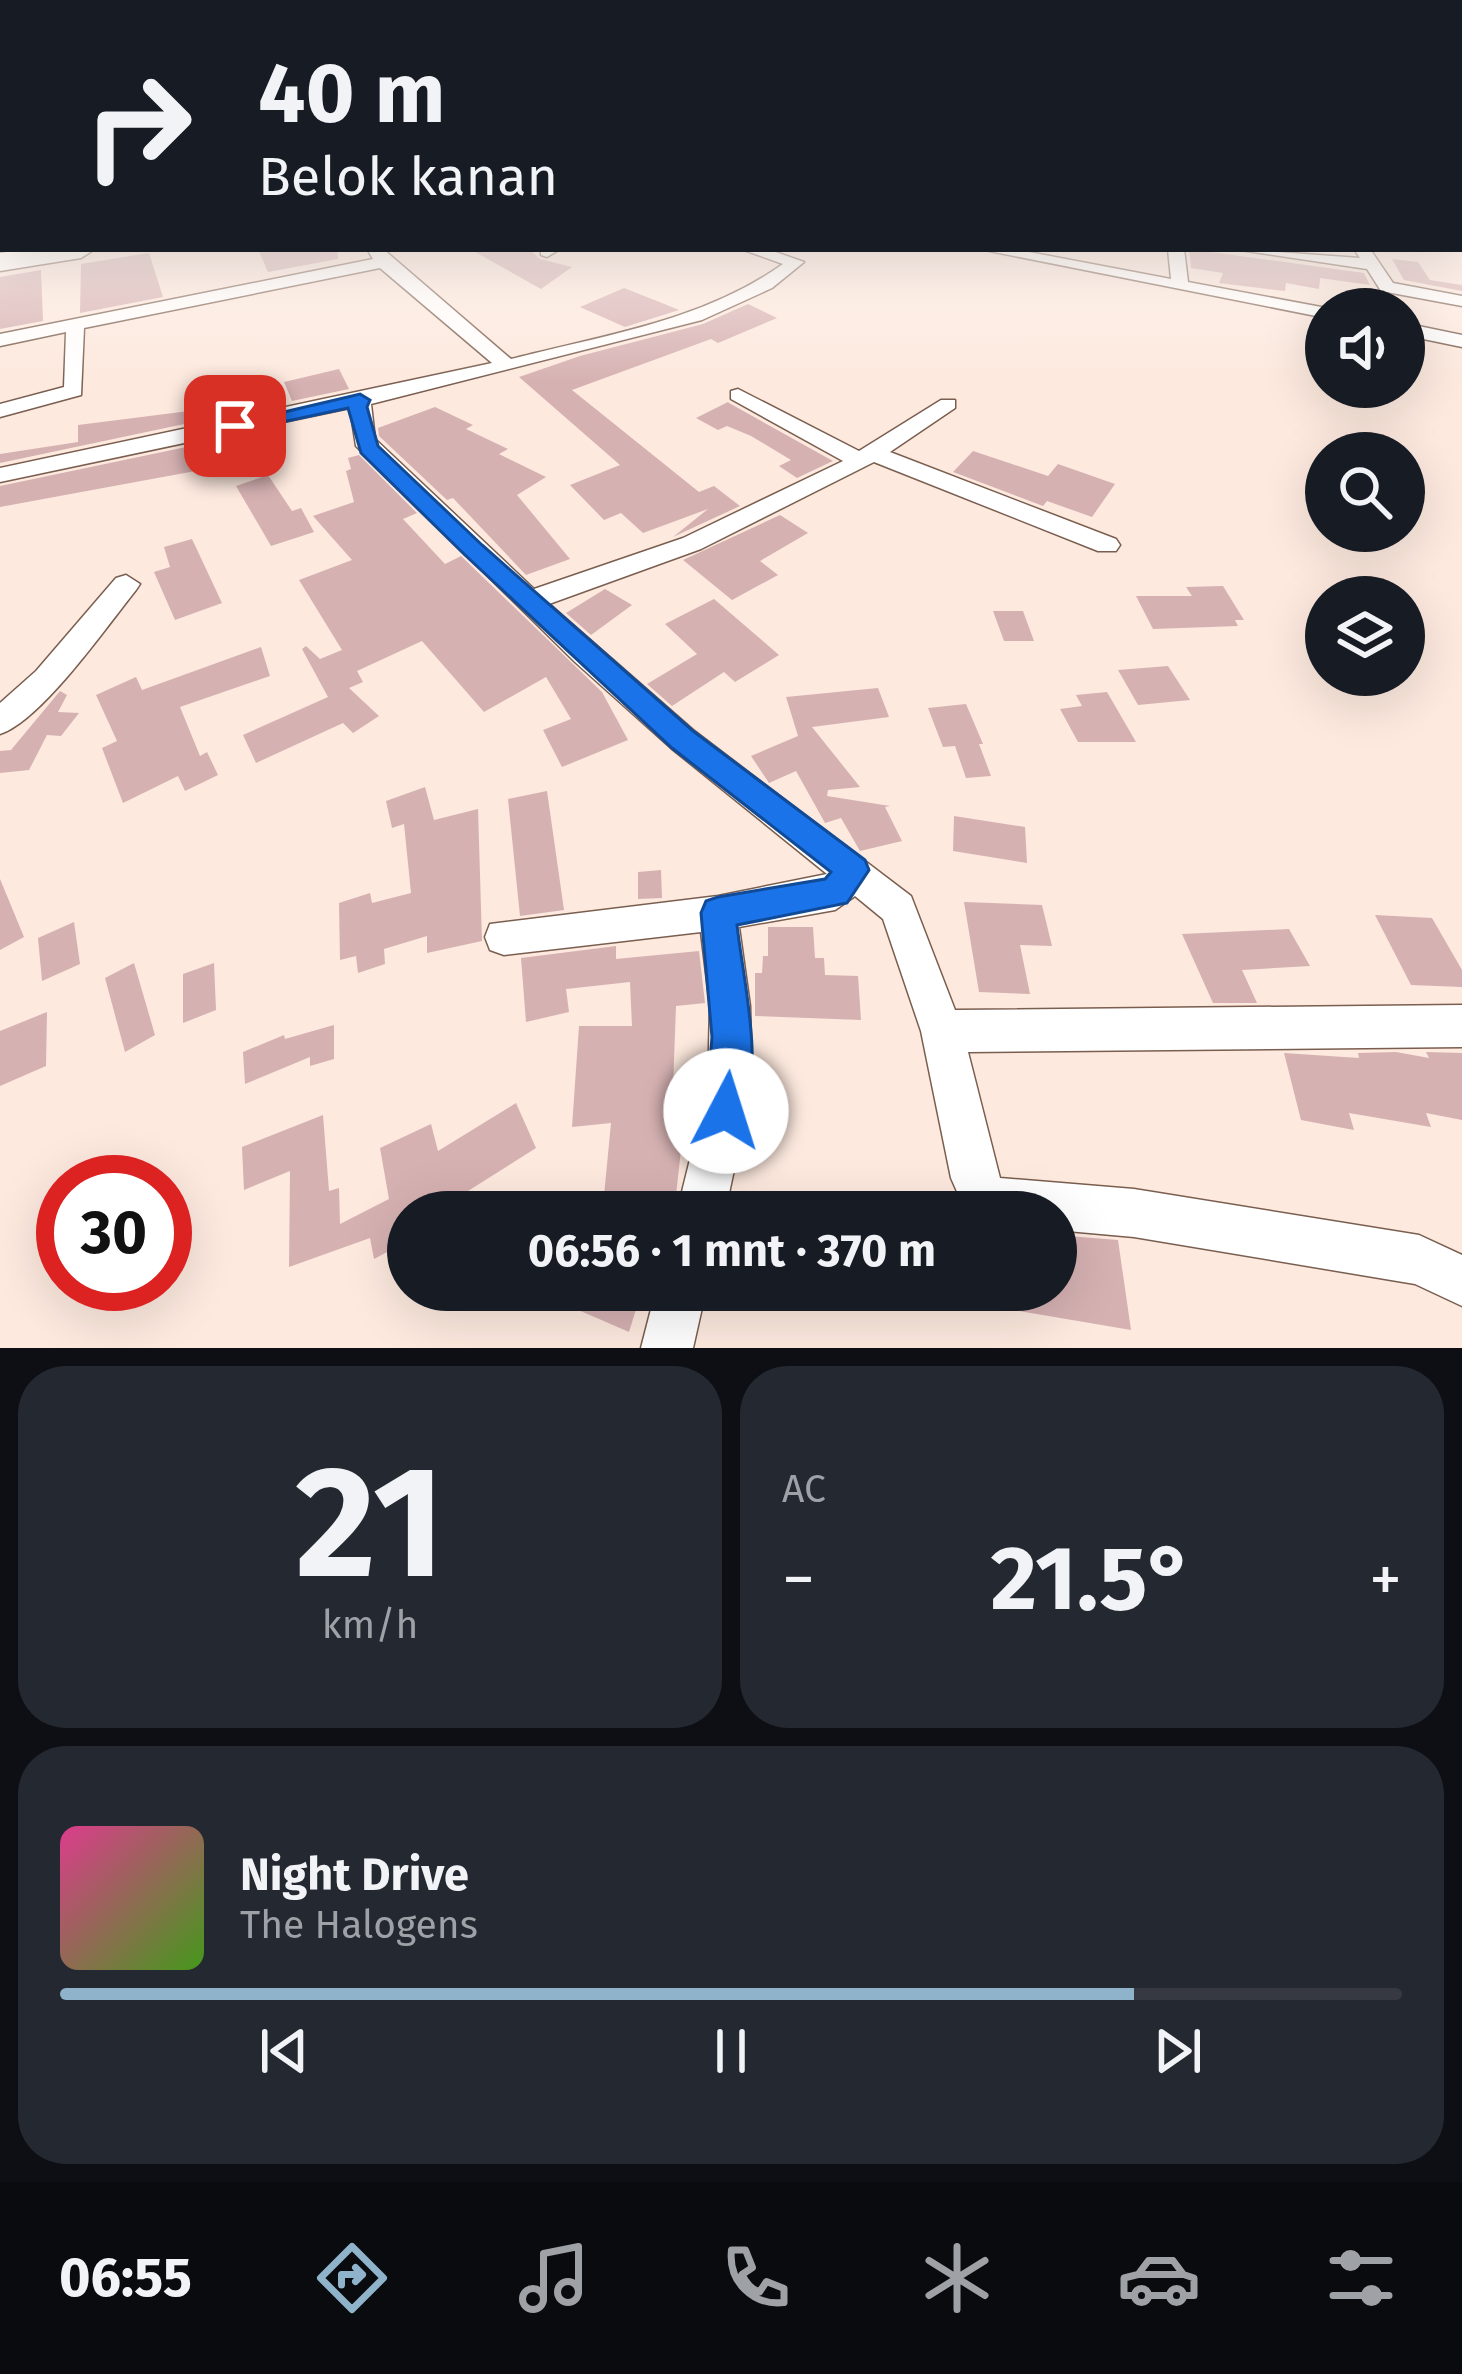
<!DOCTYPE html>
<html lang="id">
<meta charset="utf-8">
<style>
body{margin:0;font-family:"Fira Sans",sans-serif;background:#242831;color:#f1f3f6;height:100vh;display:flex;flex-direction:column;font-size:45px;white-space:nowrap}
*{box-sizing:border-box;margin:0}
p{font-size:39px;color:#9ea1a6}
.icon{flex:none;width:66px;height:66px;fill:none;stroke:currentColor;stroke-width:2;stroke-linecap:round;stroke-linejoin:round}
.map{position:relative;height:1348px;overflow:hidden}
.sheet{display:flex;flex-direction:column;gap:18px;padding:18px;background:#0d0f14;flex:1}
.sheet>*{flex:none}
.guide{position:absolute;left:0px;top:0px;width:1464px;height:252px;box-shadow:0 12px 48px #0002;background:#171b24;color:#f1f3f6;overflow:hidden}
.controls{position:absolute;left:1305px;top:288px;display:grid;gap:24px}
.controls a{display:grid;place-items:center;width:120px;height:120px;border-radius:50%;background:#171b24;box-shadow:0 12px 48px #0002;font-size:60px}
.speed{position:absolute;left:36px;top:1155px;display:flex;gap:24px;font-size:60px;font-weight:700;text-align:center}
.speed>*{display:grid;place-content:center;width:156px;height:156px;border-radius:50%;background:#171b24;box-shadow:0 12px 48px #0002;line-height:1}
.speed .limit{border:18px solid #d22;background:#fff;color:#111}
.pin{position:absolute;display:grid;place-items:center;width:102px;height:102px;color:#fff;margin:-51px;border-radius:24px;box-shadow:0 6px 18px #0006}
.me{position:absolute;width:132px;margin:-66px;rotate:5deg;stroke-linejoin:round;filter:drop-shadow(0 0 9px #0008)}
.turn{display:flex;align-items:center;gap:42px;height:252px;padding:0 60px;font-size:54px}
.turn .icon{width:156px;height:156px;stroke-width:2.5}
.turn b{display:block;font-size:84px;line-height:102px}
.big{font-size:90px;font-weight:700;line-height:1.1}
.sheet .card{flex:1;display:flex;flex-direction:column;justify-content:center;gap:18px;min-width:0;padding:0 42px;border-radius:48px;background:#242831}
.sheet .dial{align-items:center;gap:0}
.dial b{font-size:156px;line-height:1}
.song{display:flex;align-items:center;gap:36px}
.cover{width:144px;height:144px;border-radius:18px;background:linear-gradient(135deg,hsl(330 70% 55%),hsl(100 70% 35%))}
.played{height:12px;border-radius:6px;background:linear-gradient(90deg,#8fb3cb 80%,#363941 80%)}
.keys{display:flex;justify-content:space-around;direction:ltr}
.heat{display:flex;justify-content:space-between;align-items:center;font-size:66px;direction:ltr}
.sheet .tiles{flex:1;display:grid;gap:18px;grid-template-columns:1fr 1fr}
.card:last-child{grid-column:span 2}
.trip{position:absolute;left:387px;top:1191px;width:690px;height:120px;border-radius:60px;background:#171b24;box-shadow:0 12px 48px #0002;font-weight:700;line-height:120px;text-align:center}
.tabs{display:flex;height:192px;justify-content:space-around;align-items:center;background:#090b0e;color:#9ea1a6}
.tabs .icon{width:84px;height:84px}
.tabs .current{color:#8fb3cb}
.tabs b{font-size:54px;color:#f1f3f6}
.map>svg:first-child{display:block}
</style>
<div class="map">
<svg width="1462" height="1348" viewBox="0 0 1462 1348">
<rect width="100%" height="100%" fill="#fde9de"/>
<g fill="#d6b1b2">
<path d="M258,249h79l1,10 -70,13z"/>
<path d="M470,249h59l11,10 32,8 -31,22z"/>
<path d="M1189,249l175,24 6,12 -50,-7 -1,11 -33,-6 -1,8 -66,-8 4,-10 -32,-5z"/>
<path d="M149,253l14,44 -83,16 1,-49z"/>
<path d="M1392,259l26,3 12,18 32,5v6l-58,-11z"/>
<path d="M41,270l2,51 -43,8v-52z"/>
<path d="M624,288l38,15 17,7 -54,17 -45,-20z"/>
<path d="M748,304l29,14 -59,25 -7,-4 -139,51 127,102 15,-6 26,20 -67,31 35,-28 -65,24 -22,-20 -17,7 -34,-35 50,-20 -101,-88 61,-21 123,-32z"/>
<path d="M339,369l10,20 -57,12 -8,-19z"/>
<path d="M728,402l1,1 104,58 -36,17 -18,-12 12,-6 -40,-24 -24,-10 -9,4 -22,-12z"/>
<path d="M435,407l38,18 -7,4 42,20 -9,5 47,23 -29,18 53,64 -44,16 -73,-77 -6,2 -68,-64 -1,-8z"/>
<path d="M189,411v12l-189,40v-9l78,-12v-17z"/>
<path d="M229,438l-1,27 -228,42v-21z"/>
<path d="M973,451l75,25 10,-12 57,20 -23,33 -45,-16 -4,5 -90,-34z"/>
<path d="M359,455l58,58 -14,6 42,45 16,-8 141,136 26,48 -66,27 -19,-37 28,-11 -25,-42 -62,35 -62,-71 -65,30 6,11 -14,6 30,28 -26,17 -10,-10 -87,40 -13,-28 85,-38 -26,-48 4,-3 14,13 22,-9 -43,-70 53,-20 -39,-44 41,-14 -8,-31 5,-2 -3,-11z"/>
<path d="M268,475l24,36 9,-3 13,24 -43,14 -35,-60z"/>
<path d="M780,515l28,18 -48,28 18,14 -46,25 -49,-40z"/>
<path d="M192,539l30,64 -47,17 -21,-48 16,-5 -6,-20z"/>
<path d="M1223,586l21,34h-9l3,6 -85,3 -17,-33h56l-6,-9z"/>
<path d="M605,589l27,16 -41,30 -25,-22z"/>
<path d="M714,599l65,56 -44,27 -11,-10 -52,34 -25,-22 50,-30 -32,-30z"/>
<path d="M993,611h30l11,30h-30z"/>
<path d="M261,647l9,29 -90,31 20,49 7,-4 11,23 -33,16 -7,-15 -55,27 -21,-55 15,-7 -21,-46 40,-18 6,13z"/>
<path d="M1168,666l22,34 -52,5 -20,-35z"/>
<path d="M878,688l11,29 -77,10 48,60 -32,3 -1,6 63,10 -5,1 17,34 -42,10 -19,-33 -16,5 -29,-52 -27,12 -18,-27 47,-20 -12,-39z"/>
<path d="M60,691l7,4 -9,17 21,1 -18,23 -14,-1 -18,35 -29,3v-22l11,-1z"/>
<path d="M1107,692l29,50h-58l-18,-33 22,-3 -6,-11z"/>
<path d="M966,704l17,40h-4l12,32 -25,2 -11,-32 -12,1 -15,-39z"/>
<path d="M425,787l9,33 44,-11 4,132 -55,12v-17l-43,13 1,15 -27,9 -2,-17 -16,4 -1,-57 31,-10 2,10 39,-10 -7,-69 -12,4 -6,-27z"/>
<path d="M547,791l17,119 -44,6 -12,-117z"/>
<path d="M954,816l71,11 2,36 -74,-12z"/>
<path d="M661,870l1,28 -24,1v-27z"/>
<path d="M0,879l24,58 -24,13z"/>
<path d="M964,902l78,3 10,41 -32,-1 10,49 -51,-2z"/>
<path d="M1375,915l57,3 30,52v17l-51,-2z"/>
<path d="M74,922l6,42 -38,17 -4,-43z"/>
<path d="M768,927h45l2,31h9l1,17 33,1 3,44 -106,-4v-43h7l1,-17h5z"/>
<path d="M1289,929l21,37 -68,4 15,33h-44l-31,-69z"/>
<path d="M616,946v13l83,-8 6,52 -29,3 -3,82 20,2 -4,52 -7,-1 -6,54 -42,-2 -1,14 -30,-1 8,-83 -39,4 7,-101h53l-2,-44 -64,7 3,23 -43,10 -5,-64z"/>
<path d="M134,963l21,72 -30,17 -20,-74z"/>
<path d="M214,963l2,47 -33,13v-49z"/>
<path d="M47,1012l-1,54 -46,20v-55z"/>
<path d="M334,1025v34l-24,7v-9l-65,27 -2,-32 41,-17 1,4z"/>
<path d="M1396,1052l33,6 -3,-6 36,1v67l-36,-7 5,14 -82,-14 5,17 -53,-10 -17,-67 75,5 -1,-5z"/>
<path d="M516,1103l20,45 -87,55 3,9h-44v29l-34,18 -4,-21 -81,29 1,-96 -46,19 -2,-43 81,-32 6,76 10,-3 1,36 49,-25 -9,-51 51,-24 7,27z"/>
<path d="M1056,1235l62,5 13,90 -118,-20 -2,-20h45z"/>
<path d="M583,1290h59l-13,42 -53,-23z"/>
</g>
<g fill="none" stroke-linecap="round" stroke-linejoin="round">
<defs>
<g id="street">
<path d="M367,249h16l128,110c94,-24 192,-38 272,-95l-42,-15h26l37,13 -32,26 -70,32 -331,84 4,35 159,150 149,-51 160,-77 -112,-62v-8l7,-2 121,62 82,-51h14v8l-65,44 226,87 4,6 -4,6h-18l-224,-89 -173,87 -152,55 144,126 218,166 44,114 507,-5v42l-494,5 32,126 134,11 285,46 43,20v51l-47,-22 -281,-47 -78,-7v-18h-90l-15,-34 -30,-147 -38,-112 -28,-23 -20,14 -96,17 11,79 2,80 -27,126h-48l31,-126 2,-80 -9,-74 -197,23 -14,-5 -5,-13 5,-13 228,-28 109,-22 -156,-126 -96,-86 -219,-216 -6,-38 -350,74v-14l492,-105 -112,-95 -296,60 -3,67 -81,22v-13l64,-17 2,-55 -66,14v-12l373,-75z"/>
<path d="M541,249h19l-13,8 -6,-2z"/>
<path d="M979,249h34l158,30 -3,-30h16l4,33 144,27h-6v9z"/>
<path d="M1233,249l127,9 -6,-9h16l23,34 69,13v10l-81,-15 -14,-22z"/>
<path d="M1404,323l58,12v12l-58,-12z"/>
<path d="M126,575l14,9 -4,6c-29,36 -95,131 -136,144v-31l36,-32 80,-93z"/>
<path d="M656,1290h50l-13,58h-52z"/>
</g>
<path id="highway" d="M26,249h69l-14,9 -81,13v-18z"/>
</defs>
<use href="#street" stroke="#7a5e4f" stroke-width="3"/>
<use href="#highway" stroke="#7a5e4f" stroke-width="3"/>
<use href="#street" fill="#fff" fill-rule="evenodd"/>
<use href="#highway" fill="#fff" fill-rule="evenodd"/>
</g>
<linearGradient id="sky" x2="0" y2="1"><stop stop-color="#a2afda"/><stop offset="0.51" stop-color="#fef5f0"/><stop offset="1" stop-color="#fef5f0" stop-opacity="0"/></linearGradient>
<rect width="1462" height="383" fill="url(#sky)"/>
<path fill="#1a73e8" stroke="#114b97" stroke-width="3" d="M360,394l10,6 -3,7 11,39 104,99 211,186 172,129 4,10 -22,33 -110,22c7,61 28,141 4,200l-15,6 -14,-6 -6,-14 6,-74 -11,-124 5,-12 12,-4 107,-18 6,-7 -159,-124 -207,-193 -104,-102 -13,-45 -113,24 -10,-6z"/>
</svg>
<div class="controls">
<a><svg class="icon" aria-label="sound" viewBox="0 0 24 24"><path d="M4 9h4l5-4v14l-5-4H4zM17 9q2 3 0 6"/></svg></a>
<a><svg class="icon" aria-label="search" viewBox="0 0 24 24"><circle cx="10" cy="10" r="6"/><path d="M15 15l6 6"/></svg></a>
<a><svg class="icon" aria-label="layers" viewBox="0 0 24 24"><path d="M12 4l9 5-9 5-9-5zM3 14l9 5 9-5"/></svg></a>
</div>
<div class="speed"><div class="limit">30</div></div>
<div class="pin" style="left:235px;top:426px;background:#d93025"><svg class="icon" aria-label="arrive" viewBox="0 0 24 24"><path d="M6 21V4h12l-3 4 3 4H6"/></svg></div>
<svg class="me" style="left:726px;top:1111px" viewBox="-20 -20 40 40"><circle r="19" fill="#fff"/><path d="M0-13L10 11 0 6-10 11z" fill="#1a73e8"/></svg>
<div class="trip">06:56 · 1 mnt · 370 m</div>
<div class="guide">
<div class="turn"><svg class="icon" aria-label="right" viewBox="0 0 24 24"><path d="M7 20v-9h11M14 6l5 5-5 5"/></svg><div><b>40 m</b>Belok kanan</div></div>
</div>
</div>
<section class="sheet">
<div class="tiles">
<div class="card dial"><b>21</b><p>km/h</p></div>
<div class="card"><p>AC</p>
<div class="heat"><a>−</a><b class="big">21.5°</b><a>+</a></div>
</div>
<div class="card">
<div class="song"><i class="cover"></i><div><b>Night Drive</b><p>The Halogens</p></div></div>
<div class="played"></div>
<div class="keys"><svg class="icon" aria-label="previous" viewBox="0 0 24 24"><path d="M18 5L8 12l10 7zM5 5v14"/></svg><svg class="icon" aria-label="pause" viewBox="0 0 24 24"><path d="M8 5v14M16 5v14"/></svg><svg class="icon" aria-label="next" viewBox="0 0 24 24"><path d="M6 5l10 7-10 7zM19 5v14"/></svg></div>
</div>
</div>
</section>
<nav class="tabs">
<b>06:55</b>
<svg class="icon current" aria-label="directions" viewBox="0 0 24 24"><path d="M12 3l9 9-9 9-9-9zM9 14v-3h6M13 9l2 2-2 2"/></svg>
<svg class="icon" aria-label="music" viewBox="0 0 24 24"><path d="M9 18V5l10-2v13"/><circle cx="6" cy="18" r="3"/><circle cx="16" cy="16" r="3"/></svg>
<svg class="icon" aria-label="phone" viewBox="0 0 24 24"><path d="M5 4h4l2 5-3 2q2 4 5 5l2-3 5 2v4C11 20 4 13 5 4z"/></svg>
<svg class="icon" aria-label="climate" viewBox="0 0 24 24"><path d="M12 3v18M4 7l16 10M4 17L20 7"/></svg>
<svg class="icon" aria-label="car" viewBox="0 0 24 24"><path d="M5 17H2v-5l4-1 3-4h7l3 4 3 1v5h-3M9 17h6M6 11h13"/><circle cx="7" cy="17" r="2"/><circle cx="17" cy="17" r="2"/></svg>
<svg class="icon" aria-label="filters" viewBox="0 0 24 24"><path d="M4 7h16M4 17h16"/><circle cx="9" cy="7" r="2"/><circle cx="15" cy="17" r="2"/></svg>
</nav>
